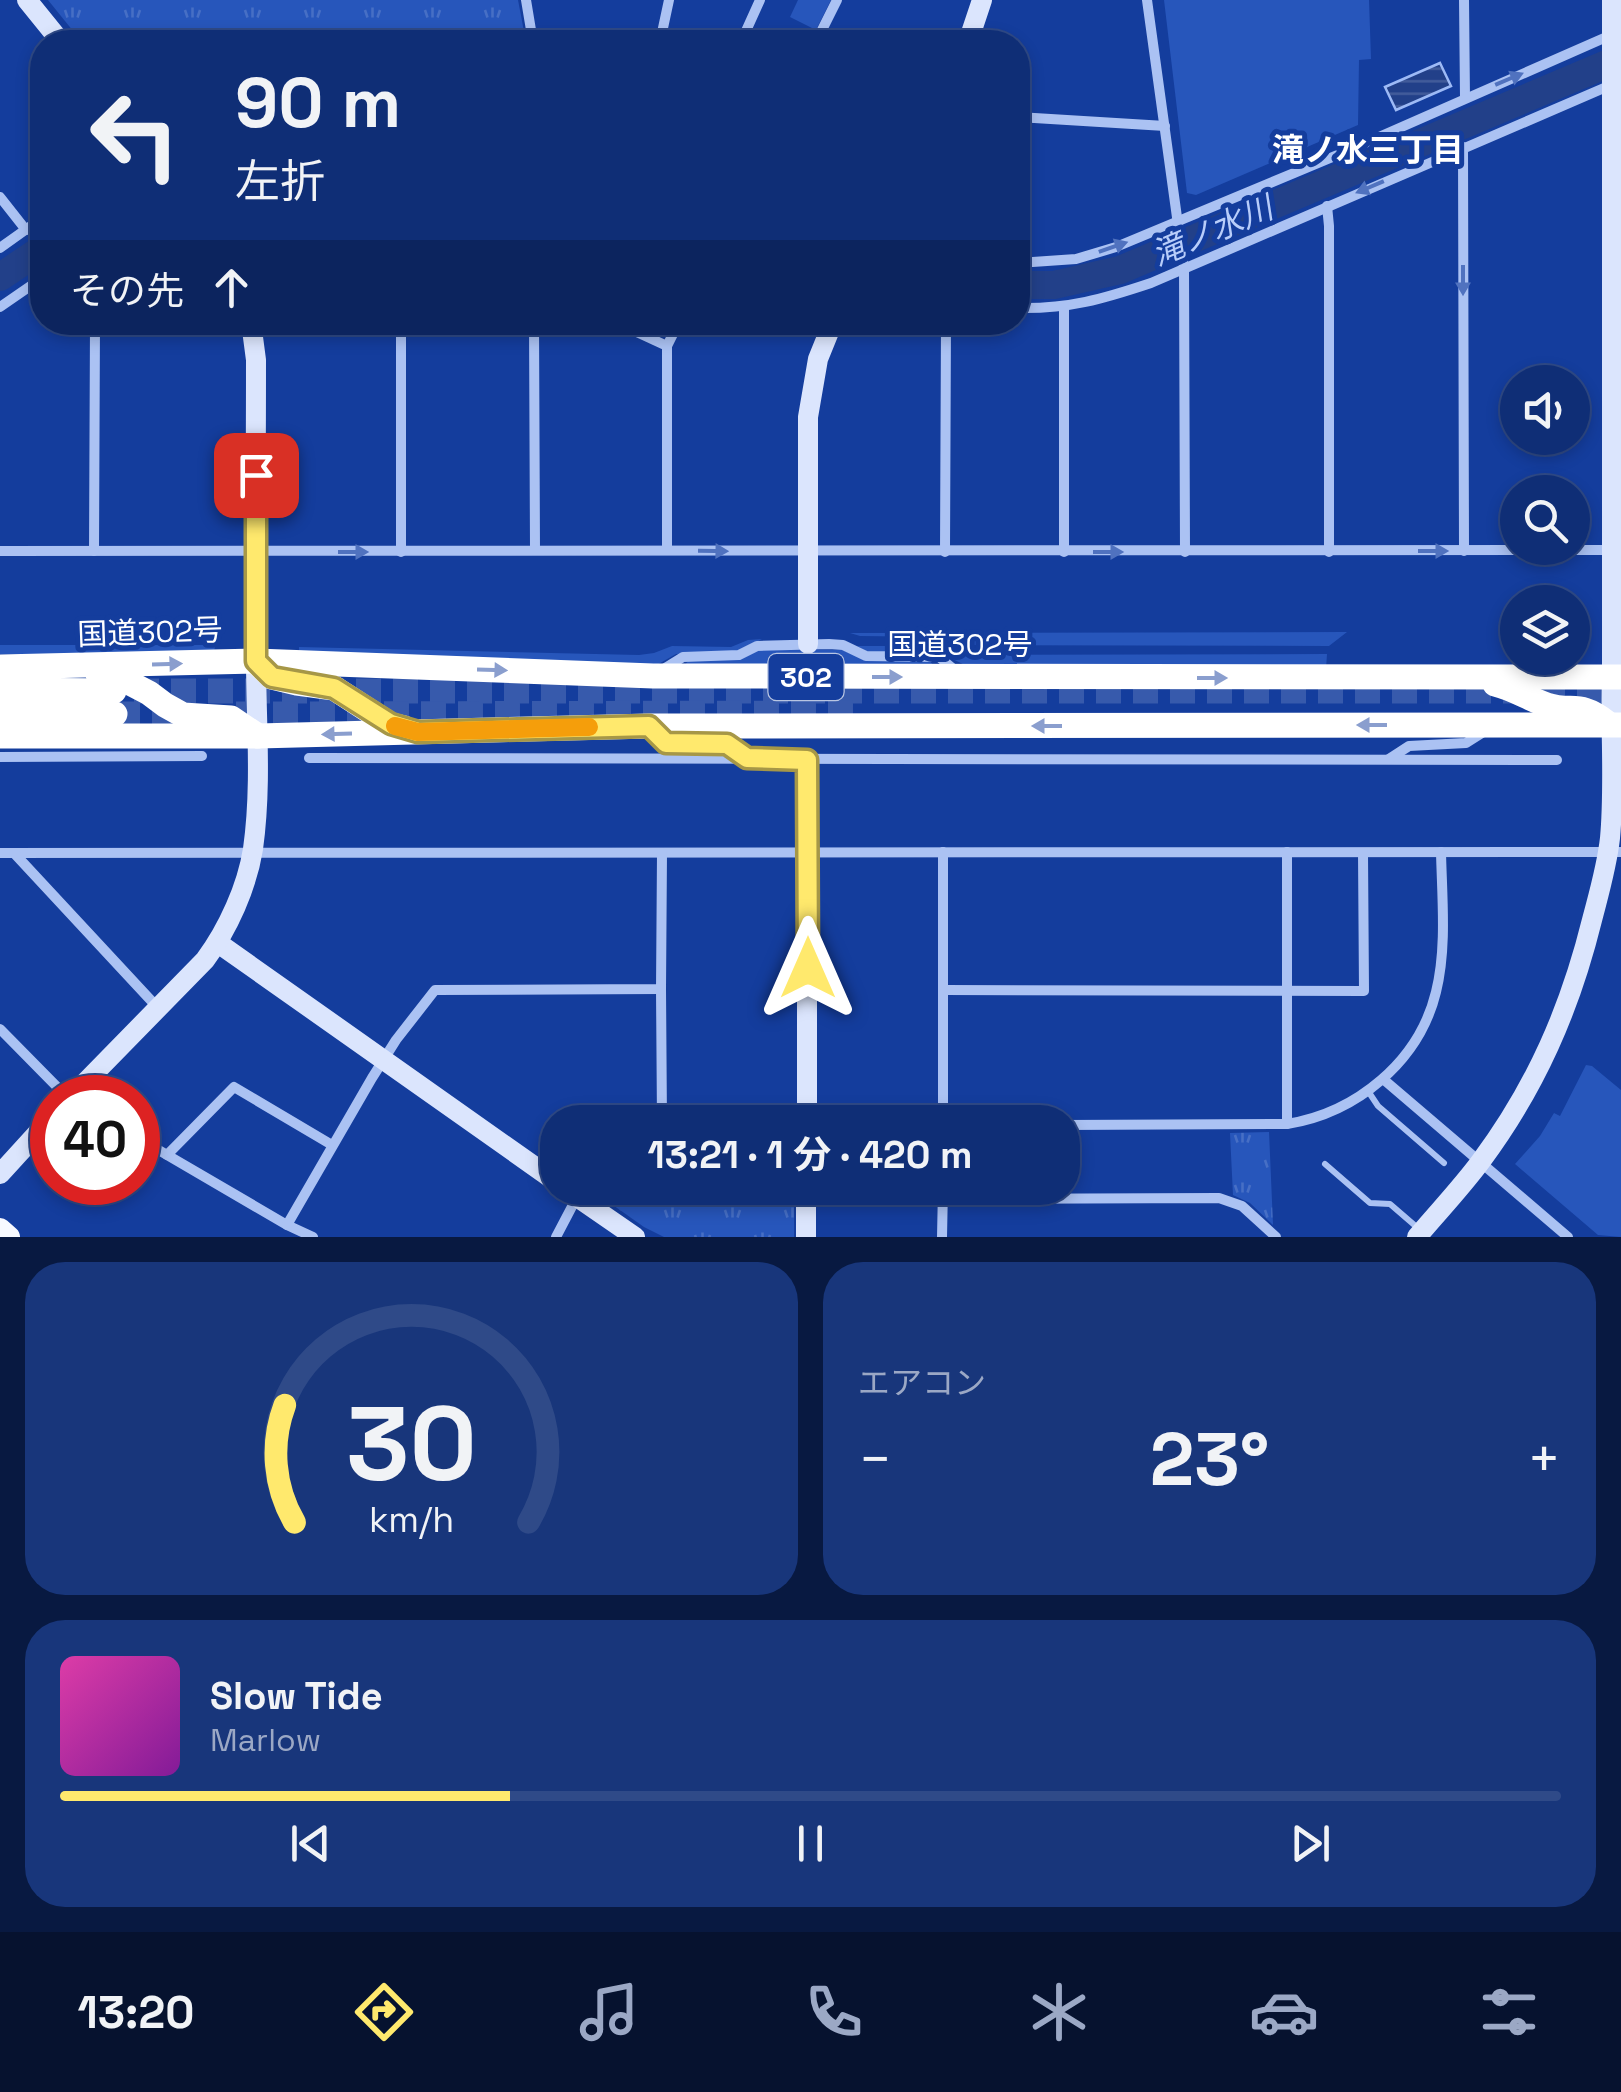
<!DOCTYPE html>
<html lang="ja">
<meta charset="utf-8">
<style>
body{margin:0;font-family:"Space Grotesk","Noto Sans JP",sans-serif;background:#18367b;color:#f1f3f6;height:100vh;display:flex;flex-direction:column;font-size:38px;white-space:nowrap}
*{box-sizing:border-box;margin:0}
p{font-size:32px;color:#9ba8c5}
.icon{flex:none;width:55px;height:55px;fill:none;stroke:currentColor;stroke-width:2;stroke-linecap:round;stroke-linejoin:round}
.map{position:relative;height:1237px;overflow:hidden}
.sheet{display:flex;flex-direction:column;gap:25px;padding:25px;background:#081941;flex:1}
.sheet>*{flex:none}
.banner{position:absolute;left:30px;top:30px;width:1000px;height:305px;border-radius:40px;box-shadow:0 5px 15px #0003,0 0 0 2px #2f4a88;background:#0f2e76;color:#f1f3f6;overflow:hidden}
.buttons{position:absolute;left:1500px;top:365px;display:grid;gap:20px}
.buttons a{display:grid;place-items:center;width:90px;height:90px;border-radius:50%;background:#0f2e76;box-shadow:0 5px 15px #0003,0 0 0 2px #2f4a88;font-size:50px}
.speed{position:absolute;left:30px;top:1075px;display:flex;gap:20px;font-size:50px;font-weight:700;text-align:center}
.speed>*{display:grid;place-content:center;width:130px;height:130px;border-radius:50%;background:#0f2e76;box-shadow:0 5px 15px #0003,0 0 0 2px #2f4a88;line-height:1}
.speed .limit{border:15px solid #d22;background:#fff;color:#111}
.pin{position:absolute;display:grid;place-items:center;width:85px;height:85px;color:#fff;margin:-42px;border-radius:20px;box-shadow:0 5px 15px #0006}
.me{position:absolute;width:110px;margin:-55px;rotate:0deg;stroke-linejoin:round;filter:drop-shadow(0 0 8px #0008)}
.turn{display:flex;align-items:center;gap:35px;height:210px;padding:0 40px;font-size:45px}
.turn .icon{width:130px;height:130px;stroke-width:2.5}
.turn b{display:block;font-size:70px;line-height:85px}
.then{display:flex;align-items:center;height:95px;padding:0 40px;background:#0003;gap:20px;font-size:38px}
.big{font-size:75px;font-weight:700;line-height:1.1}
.sheet .tile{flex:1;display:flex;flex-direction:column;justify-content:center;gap:15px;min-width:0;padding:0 35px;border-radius:40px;background:#18367b}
.sheet .dial{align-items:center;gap:0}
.dial svg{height:260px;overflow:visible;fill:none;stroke:#2f4a88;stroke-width:7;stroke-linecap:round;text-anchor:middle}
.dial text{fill:#f1f3f6;stroke:none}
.song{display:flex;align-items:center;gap:30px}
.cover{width:120px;height:120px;border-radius:15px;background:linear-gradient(135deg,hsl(320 70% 55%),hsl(290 70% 35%))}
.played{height:10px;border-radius:5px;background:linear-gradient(90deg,#ffe96d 30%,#2f4a88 30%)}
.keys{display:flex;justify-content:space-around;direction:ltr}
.heat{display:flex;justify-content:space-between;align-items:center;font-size:55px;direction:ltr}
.sheet .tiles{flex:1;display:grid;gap:25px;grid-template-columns:1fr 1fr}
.tile:last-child{grid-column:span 2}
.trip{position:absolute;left:540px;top:1105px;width:540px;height:100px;border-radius:40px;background:#0f2e76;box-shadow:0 5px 15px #0003,0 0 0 2px #2f4a88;font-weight:700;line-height:100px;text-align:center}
.tabs{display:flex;height:160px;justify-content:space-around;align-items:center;background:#06122f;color:#9ba8c5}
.tabs .icon{width:70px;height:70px}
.tabs .on{color:#ffe96d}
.tabs b{font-size:45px;color:#f1f3f6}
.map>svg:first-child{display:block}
</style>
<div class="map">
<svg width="1621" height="1237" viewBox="0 0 1621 1237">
<defs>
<pattern id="park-tufts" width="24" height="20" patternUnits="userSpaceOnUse" patternTransform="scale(2.5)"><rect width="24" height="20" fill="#2756bb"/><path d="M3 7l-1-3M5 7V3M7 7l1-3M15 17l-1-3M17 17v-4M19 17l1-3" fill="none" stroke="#476fc5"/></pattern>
<pattern id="water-rules" width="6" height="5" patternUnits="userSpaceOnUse" patternTransform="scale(2.5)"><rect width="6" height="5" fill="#224089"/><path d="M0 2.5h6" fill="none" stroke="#435d9b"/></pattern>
</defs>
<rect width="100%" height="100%" fill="#143d9d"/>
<g fill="#2756bb">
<path d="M798,0h33l-15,30 -26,-13z"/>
<path d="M1164,0h205l2,59 -12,1 -1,65 -162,70 -9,-2z"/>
<path d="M1347,632l-18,14 -367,-1 -21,-8 -81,-1 -10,-3z"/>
<path d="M762,639l-26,13 -60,2 -21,12 -356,-11v-8l340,8 15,-2 18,-7 59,1 17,-7z"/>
<path d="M0,645h215l-1,9h-214z"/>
<path d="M857,646h80l32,9 358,-1 -1,15 -357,-2 -29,-14 -72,-1z"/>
<path d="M767,649l75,1 24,10h63l4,5h-248l3,-4 52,-2 12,-7z"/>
<path d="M1586,1065l6,1 29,24v147l-23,-2 -83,-71 25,-28 14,-23 6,3z"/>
</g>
<g fill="url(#park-tufts)">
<path d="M48,0h470l8,42h-444z"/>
<path d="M1269,1132l4,93 -23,-22 -17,-8 -3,-62z"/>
<path d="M604,1188h190v49h-130l-20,-10 -41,-29z"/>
</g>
<path fill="url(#water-rules)" stroke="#9dbaf6" stroke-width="2.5" d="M1440,63l11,23 -55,24 -11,-23z"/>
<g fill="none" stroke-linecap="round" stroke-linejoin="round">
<path stroke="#9dbaf6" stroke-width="5" d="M374,42l12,-10"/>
<g stroke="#224089" stroke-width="28">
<path d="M0,277l42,-28"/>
<path d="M1018,285h36l66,-15 501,-212"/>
</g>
<g stroke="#375aac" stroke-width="25" stroke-dasharray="25 12" stroke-linecap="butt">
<path d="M134,691h1487"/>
<path d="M115,714h71"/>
<path d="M236,714l620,-1"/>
</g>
<g stroke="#abc2f3" stroke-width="6">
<path d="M1368,1091l10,15 66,57"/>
<path d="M1325,1164l45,39 20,1 29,25"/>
</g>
<g stroke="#abc2f3" stroke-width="10">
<path d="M526,0l7,42"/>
<path d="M1147,0l37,268 1,284"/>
<path d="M1464,0l1,98"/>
<path d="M660,42l9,-42"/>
<path d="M741,42l19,-42"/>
<path d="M816,42l21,-42"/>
<path d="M1018,117l147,9"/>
<path d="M1463,147l1,404"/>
<path d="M0,197l26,33"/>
<path d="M1327,206l2,20v326"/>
<path d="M0,248l42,-30"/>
<path d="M1018,263l58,-4 40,-12 231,-96 264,-116"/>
<path d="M0,307l42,-29"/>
<path d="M1018,308c51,1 85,-9 133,-25l460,-198"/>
<path d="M401,322v230"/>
<path d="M534,322l1,228"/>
<path d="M615,322l52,24"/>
<path d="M667,550v-204l12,-24"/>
<path d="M0,551l1615,-1"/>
<path d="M94,551l1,-229"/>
<path d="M945,552l1,-230"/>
<path d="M1064,552v-244"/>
<path d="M662,670l21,-13 56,-2 18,-9 72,-2 14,1 23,11 73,1 17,14"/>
<path d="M653,730l14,13 60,1 19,13"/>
<path d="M0,757l202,-1"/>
<path d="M309,758l1248,2"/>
<path d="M1389,759l20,-13 57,-3 19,-12"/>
<path d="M943,852v270"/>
<path d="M1287,852v272c69,-11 132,-62 149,-132 11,-44 6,-94 5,-140"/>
<path d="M0,853l1621,-1"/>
<path d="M14,853l144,155"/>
<path d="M661,989l1,133"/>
<path d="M945,990l419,1 -1,-138"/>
<path d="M0,1029l68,69"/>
<path d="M1383,1079l185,158"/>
<path d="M1062,1125l225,-1"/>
<path d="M138,1138l149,87 26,12"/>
<path d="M167,1155l67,-68 98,58"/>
<path d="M943,1199l276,-1 23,8 34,31"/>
<path d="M287,1225l85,-147 24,-38 39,-50 226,-1 1,-136"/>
<path d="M556,1237l21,-40 15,-9"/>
<path d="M942,1237l1,-49"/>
</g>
<g stroke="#dbe5fd" stroke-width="20">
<path d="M27,0l34,42"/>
<path d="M968,42l14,-42"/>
<path d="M808,644v-227l10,-58 15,-37"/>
<path d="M807,760v362"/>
<path d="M218,943l340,240"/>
<path d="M70,1098l135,-138c23,-31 42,-73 48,-111 9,-64 3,-128 3,-191 -1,-100 0,-199 0,-298l-5,-38"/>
<path d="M0,1174l52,-57"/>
<path d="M564,1188l71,49"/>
<path d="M806,1237v-49"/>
<path d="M1417,1237c21,-25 44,-49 64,-76 55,-74 89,-152 111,-241 7,-27 15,-54 18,-82 5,-53 0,-107 2,-161v-677"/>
</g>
<path stroke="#f7f9ff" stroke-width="22" d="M0,1229l9,8"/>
<g stroke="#fff" stroke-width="25">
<path d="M257,663l15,14 25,6 37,5 57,37 13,3"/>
<path d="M0,667l256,-6 397,15 968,1"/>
<path d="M98,674l26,6 25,13 16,12 18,10 48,3 27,18"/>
<path d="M1495,684c18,4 34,15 52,21 25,8 33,-4 59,17"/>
<path d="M0,690l114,1"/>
<path d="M0,713l115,1"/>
<path d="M0,736h258l391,-10 972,-1"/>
</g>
</g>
<defs><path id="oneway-solid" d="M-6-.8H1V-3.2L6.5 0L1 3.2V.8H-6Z" transform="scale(2.5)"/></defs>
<g fill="#5072bf">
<use href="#oneway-solid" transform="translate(1509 79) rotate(-23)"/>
<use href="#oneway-solid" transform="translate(1370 187) rotate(157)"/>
<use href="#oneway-solid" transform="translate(1113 247) rotate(-19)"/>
<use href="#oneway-solid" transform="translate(1463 280) rotate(90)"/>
<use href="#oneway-solid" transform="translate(713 551) rotate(1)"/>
<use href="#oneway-solid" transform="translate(1433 551)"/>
<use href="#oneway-solid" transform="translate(353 552)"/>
<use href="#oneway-solid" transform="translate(1108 552)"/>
</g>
<g fill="#8a9ece">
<use href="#oneway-solid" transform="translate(167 664) rotate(-2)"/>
<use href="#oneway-solid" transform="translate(492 670) rotate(2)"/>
<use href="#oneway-solid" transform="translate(887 677)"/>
<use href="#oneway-solid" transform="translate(1212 678)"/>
<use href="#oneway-solid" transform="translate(1372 725) rotate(180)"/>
<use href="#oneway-solid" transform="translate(1047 726) rotate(180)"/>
<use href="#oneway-solid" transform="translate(337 734) rotate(178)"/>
</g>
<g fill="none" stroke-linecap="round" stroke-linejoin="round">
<defs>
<path id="route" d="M256,475v186l16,16 62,11 57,36 27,8 231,-6 17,17 61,1 20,14 60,2 1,208"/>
</defs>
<use href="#route" stroke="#a69747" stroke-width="25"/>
<use href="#route" stroke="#ffe96d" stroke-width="18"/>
<path stroke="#f59e0b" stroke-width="18" d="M395,726l23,6 171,-5"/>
</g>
<g text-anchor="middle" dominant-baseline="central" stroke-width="10" stroke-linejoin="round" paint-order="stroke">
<rect fill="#143d9d" stroke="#b8c5e2" stroke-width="2.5" x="768.5" y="654" width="75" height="46" rx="8"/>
<g font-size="28" font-weight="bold" fill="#fff">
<text x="806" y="677">302</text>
</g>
<g font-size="30" fill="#fff" stroke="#143d9d">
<text transform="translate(150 632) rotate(-2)">国道302号</text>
<text x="960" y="644">国道302号</text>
</g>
<g font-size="32" font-weight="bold" fill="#fff" stroke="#143d9d">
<text x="1368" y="150">滝ノ水三丁目</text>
</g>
<g font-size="32" font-style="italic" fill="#b8cdfa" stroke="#143d9d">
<text transform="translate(1212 231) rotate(-23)">滝ノ水川</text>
</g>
</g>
</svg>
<div class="buttons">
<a><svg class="icon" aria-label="sound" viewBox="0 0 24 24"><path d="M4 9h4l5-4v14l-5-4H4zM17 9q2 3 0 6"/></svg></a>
<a><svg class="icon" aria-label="search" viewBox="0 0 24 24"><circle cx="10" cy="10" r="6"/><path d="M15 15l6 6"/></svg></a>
<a><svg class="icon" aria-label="layers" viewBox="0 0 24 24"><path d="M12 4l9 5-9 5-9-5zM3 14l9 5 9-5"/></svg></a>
</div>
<div class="speed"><div class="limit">40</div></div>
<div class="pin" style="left:256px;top:475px;background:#d93025"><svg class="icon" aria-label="arrive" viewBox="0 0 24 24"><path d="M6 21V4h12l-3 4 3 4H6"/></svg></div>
<svg class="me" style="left:808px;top:968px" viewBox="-20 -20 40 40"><path d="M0-17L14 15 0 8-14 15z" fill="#ffe96d" stroke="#fff" stroke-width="4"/></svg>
<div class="trip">13:21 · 1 分 · 420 m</div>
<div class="banner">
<div class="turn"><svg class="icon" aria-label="left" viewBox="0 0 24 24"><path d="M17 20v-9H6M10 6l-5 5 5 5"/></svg><div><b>90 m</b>左折</div></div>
<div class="then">その先<svg class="icon" aria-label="ahead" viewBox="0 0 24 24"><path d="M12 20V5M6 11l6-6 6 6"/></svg></div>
</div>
</div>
<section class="sheet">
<div class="tiles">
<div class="tile dial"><svg viewBox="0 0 100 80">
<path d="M14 69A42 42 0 1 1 86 69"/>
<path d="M14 69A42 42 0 0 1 11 33" stroke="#ffe96d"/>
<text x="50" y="56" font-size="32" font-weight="700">30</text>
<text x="50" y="72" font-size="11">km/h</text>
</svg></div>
<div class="tile"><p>エアコン</p>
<div class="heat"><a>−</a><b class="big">23°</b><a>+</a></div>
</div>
<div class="tile">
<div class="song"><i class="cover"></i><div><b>Slow Tide</b><p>Marlow</p></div></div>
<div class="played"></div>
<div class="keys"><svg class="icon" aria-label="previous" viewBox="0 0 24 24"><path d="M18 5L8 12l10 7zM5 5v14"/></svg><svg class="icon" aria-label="pause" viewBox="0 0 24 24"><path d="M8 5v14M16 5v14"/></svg><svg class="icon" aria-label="next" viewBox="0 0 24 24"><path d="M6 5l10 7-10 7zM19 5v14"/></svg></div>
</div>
</div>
</section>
<nav class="tabs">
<b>13:20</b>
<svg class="icon on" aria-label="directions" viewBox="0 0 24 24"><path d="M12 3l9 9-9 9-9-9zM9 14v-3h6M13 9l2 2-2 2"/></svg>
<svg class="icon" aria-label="music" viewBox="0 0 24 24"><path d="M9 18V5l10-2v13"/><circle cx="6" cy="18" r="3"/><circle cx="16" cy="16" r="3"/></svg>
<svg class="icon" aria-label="phone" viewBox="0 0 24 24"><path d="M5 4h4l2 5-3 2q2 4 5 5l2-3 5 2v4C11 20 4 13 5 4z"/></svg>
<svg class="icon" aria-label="climate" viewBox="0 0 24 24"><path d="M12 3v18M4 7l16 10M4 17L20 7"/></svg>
<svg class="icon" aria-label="car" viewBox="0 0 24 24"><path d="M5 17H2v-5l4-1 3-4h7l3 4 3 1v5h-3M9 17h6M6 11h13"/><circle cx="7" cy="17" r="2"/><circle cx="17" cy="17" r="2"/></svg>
<svg class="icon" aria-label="filters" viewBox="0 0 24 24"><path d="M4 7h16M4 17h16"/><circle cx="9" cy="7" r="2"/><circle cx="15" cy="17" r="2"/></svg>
</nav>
